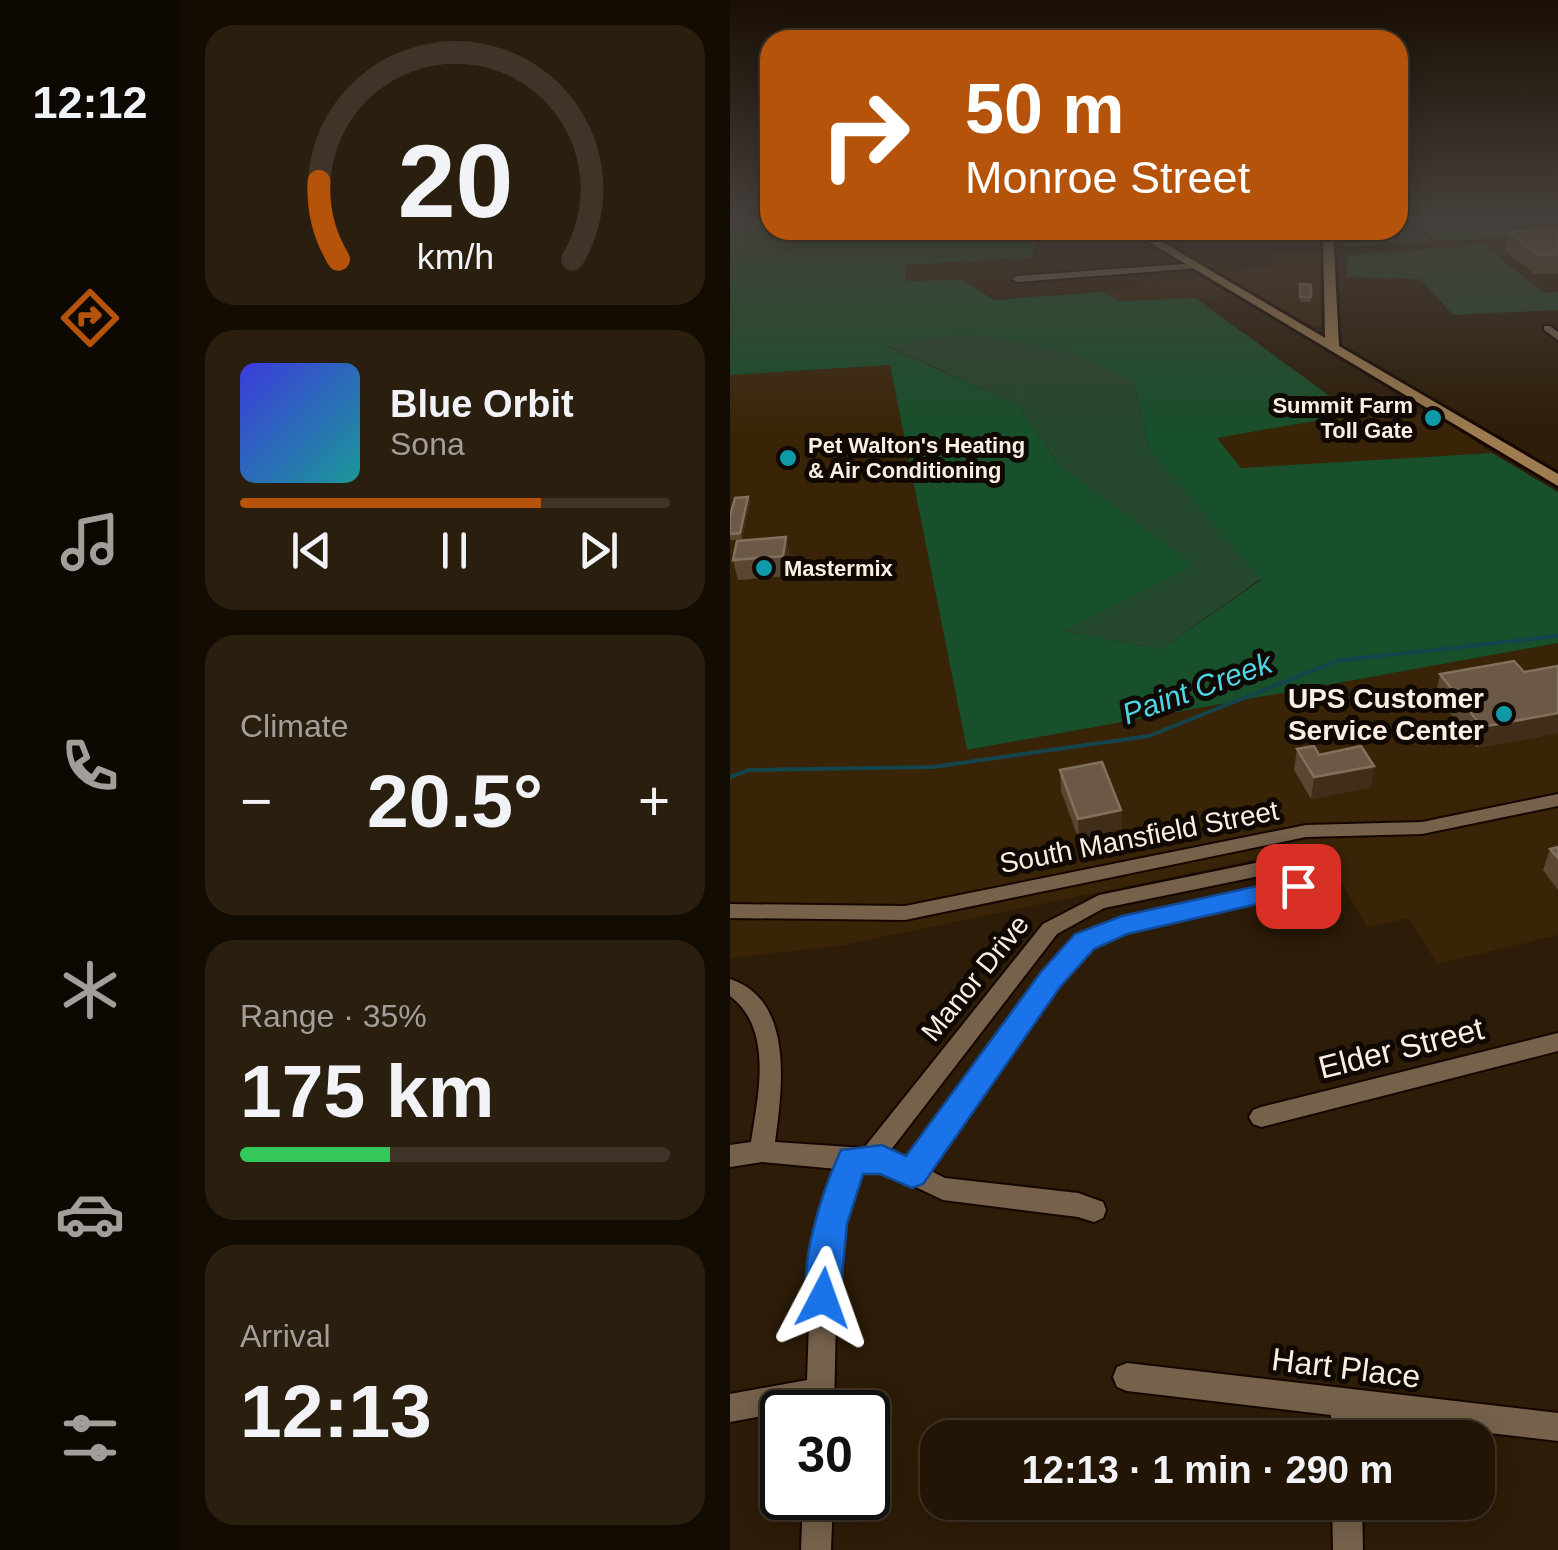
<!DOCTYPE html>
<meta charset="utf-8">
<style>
body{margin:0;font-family:Arial,sans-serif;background:#2a1e0f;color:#f1f3f6;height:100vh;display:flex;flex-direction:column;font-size:38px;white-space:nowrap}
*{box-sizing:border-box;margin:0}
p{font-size:32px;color:#a29f9a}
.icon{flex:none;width:55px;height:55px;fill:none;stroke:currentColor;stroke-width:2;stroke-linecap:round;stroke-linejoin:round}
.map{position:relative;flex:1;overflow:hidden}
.side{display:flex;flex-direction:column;gap:25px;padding:25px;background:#130c03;width:550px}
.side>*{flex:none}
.hud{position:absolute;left:30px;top:30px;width:648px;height:210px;border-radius:30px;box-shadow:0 5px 25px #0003,0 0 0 2px #3f3427;background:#b45309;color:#fff;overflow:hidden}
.speed{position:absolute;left:30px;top:1390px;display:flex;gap:20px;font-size:50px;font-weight:700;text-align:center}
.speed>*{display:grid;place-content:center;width:130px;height:130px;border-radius:50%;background:#221505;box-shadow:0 5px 25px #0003,0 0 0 2px #3f3427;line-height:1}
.speed .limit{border:5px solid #111;border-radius:15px;background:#fff;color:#111}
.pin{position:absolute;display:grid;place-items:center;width:85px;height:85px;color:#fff;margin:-42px;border-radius:20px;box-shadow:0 5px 15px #0006}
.me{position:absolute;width:110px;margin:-55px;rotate:4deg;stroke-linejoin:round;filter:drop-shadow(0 0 8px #0008)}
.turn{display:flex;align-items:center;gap:35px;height:210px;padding:0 40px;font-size:45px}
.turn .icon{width:130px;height:130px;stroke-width:2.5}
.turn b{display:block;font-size:70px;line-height:85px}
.big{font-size:75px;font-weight:700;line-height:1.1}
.side .widget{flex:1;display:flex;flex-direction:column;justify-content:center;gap:15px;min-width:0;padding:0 35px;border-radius:30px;background:#2a1e0f}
.side .dial{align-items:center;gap:0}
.dial svg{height:260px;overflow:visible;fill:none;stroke:#3f3427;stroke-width:7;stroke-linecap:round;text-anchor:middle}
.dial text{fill:#f1f3f6;stroke:none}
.song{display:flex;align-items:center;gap:30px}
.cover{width:120px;height:120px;border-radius:15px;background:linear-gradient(135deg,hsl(240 70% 55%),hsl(180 70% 35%))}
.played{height:10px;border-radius:5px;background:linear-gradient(90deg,#b45309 70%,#3f3427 70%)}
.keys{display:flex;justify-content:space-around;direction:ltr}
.heat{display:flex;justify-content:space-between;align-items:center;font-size:55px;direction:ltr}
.charge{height:15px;border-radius:8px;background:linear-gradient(90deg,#34c759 35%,#3f3427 0)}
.trip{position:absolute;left:190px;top:1420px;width:575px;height:100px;border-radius:30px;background:#221505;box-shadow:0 5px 25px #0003,0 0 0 2px #3f3427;font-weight:700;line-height:100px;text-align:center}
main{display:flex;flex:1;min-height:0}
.tabs{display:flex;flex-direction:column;width:180px;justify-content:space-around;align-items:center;background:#0e0802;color:#a29f9a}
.tabs .icon{width:70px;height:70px}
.tabs .current{color:#b45309}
.tabs b{font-size:45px;color:#f1f3f6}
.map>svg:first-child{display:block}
</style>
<main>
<nav class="tabs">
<b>12:12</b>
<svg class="icon current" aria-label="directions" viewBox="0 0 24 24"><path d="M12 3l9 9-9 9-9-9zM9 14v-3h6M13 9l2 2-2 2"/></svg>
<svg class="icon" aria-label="music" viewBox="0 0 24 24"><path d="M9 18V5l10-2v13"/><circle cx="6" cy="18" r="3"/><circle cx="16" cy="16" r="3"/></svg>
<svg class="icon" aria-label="phone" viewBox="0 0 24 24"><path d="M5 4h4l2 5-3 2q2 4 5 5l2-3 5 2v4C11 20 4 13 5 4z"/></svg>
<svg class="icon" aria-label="climate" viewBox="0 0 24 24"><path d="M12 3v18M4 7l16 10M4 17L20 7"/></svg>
<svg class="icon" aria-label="car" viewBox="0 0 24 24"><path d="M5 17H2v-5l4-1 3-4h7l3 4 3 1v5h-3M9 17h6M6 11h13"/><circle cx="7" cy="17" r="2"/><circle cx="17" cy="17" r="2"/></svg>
<svg class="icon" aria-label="filters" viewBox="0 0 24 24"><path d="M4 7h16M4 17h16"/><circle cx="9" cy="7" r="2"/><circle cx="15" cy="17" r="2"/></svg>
</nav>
<section class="side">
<div class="widget dial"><svg viewBox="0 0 100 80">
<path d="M14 69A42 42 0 1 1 86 69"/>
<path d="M14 69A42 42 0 0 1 8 45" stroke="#b45309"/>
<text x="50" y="56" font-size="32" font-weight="700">20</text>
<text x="50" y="72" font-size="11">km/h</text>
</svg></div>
<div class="widget">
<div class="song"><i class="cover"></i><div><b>Blue Orbit</b><p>Sona</p></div></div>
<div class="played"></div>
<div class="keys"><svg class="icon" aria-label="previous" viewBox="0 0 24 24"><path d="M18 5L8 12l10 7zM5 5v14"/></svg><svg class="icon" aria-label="pause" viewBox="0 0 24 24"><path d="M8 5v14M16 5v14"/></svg><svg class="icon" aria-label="next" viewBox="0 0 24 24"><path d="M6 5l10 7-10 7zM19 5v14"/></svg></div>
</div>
<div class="widget"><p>Climate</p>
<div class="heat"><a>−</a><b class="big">20.5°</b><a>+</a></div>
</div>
<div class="widget"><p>Range · 35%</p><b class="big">175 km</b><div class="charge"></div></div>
<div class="widget"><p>Arrival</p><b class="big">12:13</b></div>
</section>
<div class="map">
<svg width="828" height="1550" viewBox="0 0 828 1550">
<rect width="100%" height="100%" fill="#2d1c07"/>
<g fill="#3a2407">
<path d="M593,251l-2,31 5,40 -7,4 -14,-2 -87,-50 53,-8v-13z"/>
<path d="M477,278l31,18 -118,5 -18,-9 47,-3 -9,-8z"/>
<path d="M160,365l24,101 54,284 590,-107v292l-121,29 -28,-46 -42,9 -47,-81 -481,100 -109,12v-583z"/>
<path d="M702,411l60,42 -251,16 -24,-31 137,-24 36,6z"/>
</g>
<g fill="#25472e">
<path d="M668,219l34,22 -88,6 -1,-17h55z"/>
<path d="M754,245l60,48 14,-1v18l-105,5 -33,-36 -73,-2 1,-22z"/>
<path d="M229,334l103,16 72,32 15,68 112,129 -100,70 -97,-18 130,-66 -134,-99 -41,-60 -133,-61z"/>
</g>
<g fill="#17502a" fill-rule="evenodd">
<path d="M0,219h40v11h291l-27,10 -1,17 -127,8 -1,16 58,-1 31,20 108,-8 18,9 76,-3 158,116 -137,24 24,30 251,-15 66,39v151l-591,107 -77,-385 -160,10zM229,334l103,16 72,32 15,68 112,130 -100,69 -96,-18 130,-66 -135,-99 -41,-60 -132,-60z"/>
<path d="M678,219h102l24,17 -97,5z"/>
</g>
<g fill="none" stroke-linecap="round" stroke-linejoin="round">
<path stroke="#14454c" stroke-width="4" d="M0,777l19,-7 184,-3 216,-31 187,-75 222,-25"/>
<defs>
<g id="minor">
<path d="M467,263l3,5 -183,14 -5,-3 5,-3z"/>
<path d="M814,326h6l8,6v8l-14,-10z"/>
<path d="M828,794v12l-136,28 -116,3 -401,83 -175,-2v-14l175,2 401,-81 116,-3z"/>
<path d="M544,859l23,4 11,15 -4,13 -179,42 -34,13 -34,40 -128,184 16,8 133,15 25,9 3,8 -3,8 -9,4 -16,-5 -135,-17 -63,-30 -19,-1 -18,55 -6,43 -3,145h-28v-4l-76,14v-28l77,-14 4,-113 6,-43 20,-55 -75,-7 -32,5v-22l21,-3c7,-46 23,-113 -21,-146v-17c65,21 52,111 45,163l89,6 179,-224 56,-29zM544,873l10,1 4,7 -167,37 -44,18 -34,38 -135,186 -18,-9 167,-217 47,-26z"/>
<path d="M828,1033v18l-297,76 -8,-3 -4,-7 4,-7 8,-3z"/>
<path d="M397,1363l431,50v28l-199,-23v20h-28v-23l-204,-24 -10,-4 -4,-10 4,-10z"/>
<path d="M73,1498h30l-2,52h-30z"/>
<path d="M602,1502h30l1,48h-30z"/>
</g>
<path id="major" d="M399,230h13l183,108 -2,-108h10l6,116 219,128v12z"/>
</defs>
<use href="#minor" stroke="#150600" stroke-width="4"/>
<use href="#major" stroke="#150600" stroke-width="6"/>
<use href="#minor" fill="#76624b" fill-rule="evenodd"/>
<use href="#major" fill="#9e7c50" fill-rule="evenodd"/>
</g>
<g fill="#594732">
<path d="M828,229v45h-23l-30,-23 4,-19z"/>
<path d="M570,284l11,1v17h-11z"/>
<path d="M18,497l2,6 -8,36 -12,1v-24z"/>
<path d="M56,537l4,20 -2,19 -50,4 -5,-20z"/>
<path d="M828,663v70l-81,15 -41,-53 4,-21 84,-2 33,-6z"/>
<path d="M567,749l22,6 52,32 -60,12 -17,-29z"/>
<path d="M330,770l62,62 -43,8 -18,-49z"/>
<path d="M828,847v43l-15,-20 7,-21z"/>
</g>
<g fill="#402e19">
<path d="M18,497l2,6 -8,36 -2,-6z"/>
<path d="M56,537l4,20 -2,19 -5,-20z"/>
<path d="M828,713v20l-81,15 5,-21z"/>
<path d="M644,766l-3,21 -60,12 3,-22z"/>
<path d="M391,810l1,22 -43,8 -1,-21z"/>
</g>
<g fill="#6b5945" stroke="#81705e" stroke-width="2.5">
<path d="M828,229v25l-19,1 -30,-23z"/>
<path d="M570,284l11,1v12h-11z"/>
<path d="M18,497l-8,36 -10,1v-18l5,-18z"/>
<path d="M56,537l-3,19 -50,4 4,-19z"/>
<path d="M784,661l10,11 34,-6v47l-76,14 -42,-53z"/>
<path d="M584,746l5,9 42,-9 13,20 -60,11 -17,-28z"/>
<path d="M372,762l19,48 -43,9 -18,-49z"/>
<path d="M828,847v11l-8,-9z"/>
</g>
<linearGradient id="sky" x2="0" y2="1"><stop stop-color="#190f04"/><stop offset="0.5" stop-color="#46403c"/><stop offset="1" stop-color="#46403c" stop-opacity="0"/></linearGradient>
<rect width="828" height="436" fill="url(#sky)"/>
<path fill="#1a73e8" stroke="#114b97" stroke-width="2.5" d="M568,877l8,3 4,6 -4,7 -179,41 -33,15 -34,38 -137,197 -11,4 -32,-14h-17l-16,50 -7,74 -5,12 -12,5 -12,-5c-17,-39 13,-123 30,-160l41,-5 24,11 135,-184 34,-38 47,-18z"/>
<g fill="#0f9aa8" stroke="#100802" stroke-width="4">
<circle cx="703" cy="418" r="10"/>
<circle cx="58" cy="458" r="10"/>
<circle cx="34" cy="568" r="10"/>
<circle cx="774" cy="714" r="10"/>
</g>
<g text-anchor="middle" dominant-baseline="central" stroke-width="10" stroke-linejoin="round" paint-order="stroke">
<g font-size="22" font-weight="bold" fill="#fbefe3" stroke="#100802" text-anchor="start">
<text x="683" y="405" text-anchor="end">Summit Farm<tspan x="683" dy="25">Toll Gate</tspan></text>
<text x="78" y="445">Pet Walton's Heating<tspan x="78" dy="25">&amp; Air Conditioning</tspan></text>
<text x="54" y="568">Mastermix</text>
</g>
<g font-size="28" font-weight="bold" fill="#fbefe3" stroke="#100802" text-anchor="end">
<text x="754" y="698">UPS Customer<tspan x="754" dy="32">Service Center</tspan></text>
</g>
<g font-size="28" fill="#fbefe3" stroke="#100802">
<text transform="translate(409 837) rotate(-11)">South Mansfield Street</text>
<text transform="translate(245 978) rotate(-51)">Manor Drive</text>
</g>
<g font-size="30" font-style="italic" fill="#4fd5e8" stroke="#100802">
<text transform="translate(467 688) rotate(-20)">Paint Creek</text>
</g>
<g font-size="32" fill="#fbefe3" stroke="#100802">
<text transform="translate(671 1048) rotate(-14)">Elder Street</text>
<text transform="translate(616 1368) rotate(7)">Hart Place</text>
</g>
</g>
</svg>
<div class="speed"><div class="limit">30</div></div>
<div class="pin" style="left:568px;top:886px;background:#d93025"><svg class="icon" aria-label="arrive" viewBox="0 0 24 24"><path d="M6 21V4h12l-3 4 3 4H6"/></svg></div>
<svg class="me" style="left:93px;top:1298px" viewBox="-20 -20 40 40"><path d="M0-17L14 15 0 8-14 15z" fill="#1a73e8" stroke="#fff" stroke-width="4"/></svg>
<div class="trip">12:13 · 1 min · 290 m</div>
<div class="hud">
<div class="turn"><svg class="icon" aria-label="right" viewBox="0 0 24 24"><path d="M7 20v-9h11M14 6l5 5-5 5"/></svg><div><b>50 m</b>Monroe Street</div></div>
</div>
</div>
</main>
